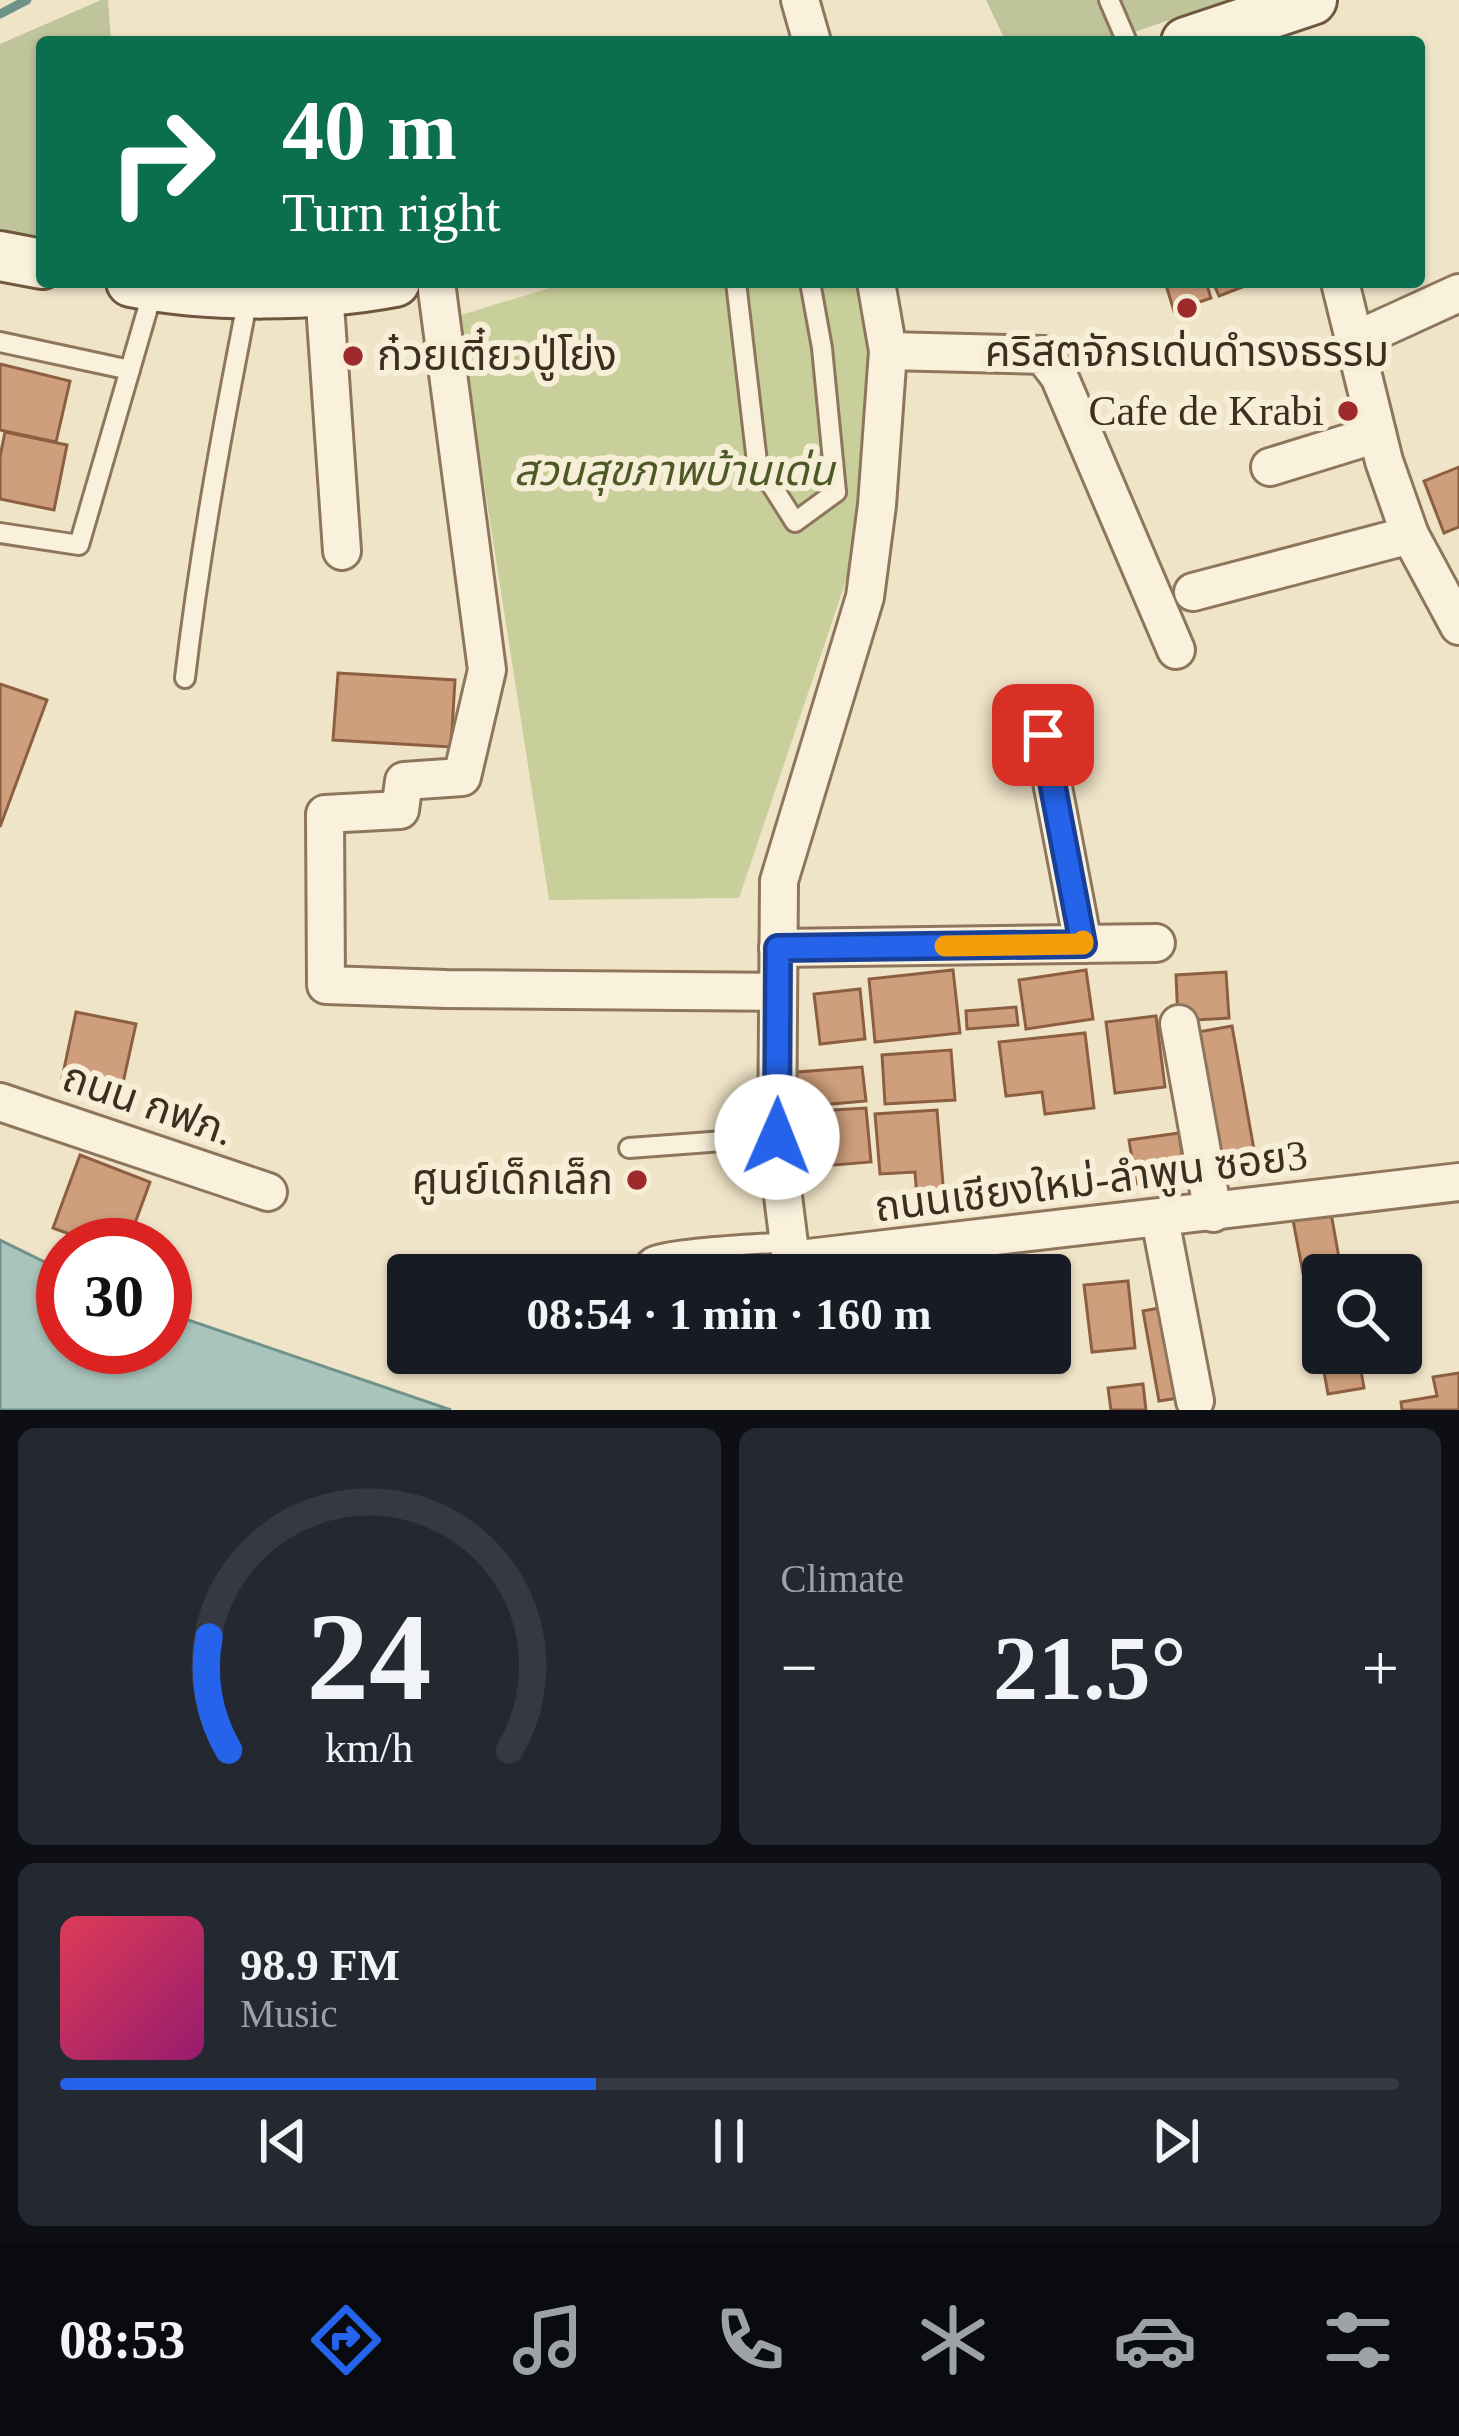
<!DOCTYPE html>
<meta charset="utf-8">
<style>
body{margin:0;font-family:"Times New Roman","Noto Sans Thai",serif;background:#242831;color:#f1f3f6;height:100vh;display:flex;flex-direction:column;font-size:45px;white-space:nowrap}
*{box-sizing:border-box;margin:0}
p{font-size:39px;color:#9ea1a6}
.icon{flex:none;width:66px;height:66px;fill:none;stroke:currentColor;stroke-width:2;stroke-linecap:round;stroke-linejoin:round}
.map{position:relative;height:1410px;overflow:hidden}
.sheet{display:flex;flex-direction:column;gap:18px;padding:18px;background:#0d0f14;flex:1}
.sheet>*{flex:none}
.hud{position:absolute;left:36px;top:36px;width:1389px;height:252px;border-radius:12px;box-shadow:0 3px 9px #0004;background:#0b6e4f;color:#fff;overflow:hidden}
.fabs{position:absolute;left:1302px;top:1254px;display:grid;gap:24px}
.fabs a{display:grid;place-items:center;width:120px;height:120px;border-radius:12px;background:#171b24;box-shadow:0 3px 9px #0004;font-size:60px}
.speed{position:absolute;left:36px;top:1218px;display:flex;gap:24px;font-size:60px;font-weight:700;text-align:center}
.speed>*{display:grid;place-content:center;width:156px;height:156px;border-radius:50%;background:#171b24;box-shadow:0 3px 9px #0004;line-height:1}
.speed .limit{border:18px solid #d22;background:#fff;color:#111}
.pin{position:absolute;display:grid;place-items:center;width:102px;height:102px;color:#fff;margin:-51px;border-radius:24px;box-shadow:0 6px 18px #0006}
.me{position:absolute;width:132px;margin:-66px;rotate:1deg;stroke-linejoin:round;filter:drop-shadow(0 0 9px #0008)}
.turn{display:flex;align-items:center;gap:42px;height:252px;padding:0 48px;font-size:54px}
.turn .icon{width:156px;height:156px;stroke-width:2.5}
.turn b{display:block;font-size:84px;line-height:102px}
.big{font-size:90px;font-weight:700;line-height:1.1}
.sheet .card{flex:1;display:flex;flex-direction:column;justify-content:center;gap:18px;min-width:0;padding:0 42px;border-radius:18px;background:#242831}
.sheet .dial{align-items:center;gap:0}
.dial svg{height:312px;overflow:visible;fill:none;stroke:#363941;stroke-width:7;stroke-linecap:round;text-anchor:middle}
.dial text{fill:#f1f3f6;stroke:none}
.song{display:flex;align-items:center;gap:36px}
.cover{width:144px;height:144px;border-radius:18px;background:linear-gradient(135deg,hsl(350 70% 55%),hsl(320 70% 35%))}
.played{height:12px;border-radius:6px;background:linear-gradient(90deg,#2563eb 40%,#363941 40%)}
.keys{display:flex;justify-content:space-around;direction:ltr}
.heat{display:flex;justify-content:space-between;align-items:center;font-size:66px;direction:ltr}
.sheet .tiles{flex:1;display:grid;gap:18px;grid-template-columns:1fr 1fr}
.card:last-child{grid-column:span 2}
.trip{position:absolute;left:387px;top:1254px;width:684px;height:120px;border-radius:12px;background:#171b24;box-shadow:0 3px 9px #0004;font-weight:700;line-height:120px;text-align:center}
.menu{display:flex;height:192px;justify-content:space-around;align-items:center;background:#090b0e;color:#9ea1a6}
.menu .icon{width:84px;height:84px}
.menu .current{color:#2563eb}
.menu b{font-size:54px;color:#f1f3f6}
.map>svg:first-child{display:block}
</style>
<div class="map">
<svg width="1459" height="1410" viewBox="0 0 1459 1410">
<rect width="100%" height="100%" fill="#f0e4c8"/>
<path fill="#c9cf9b" d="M569,282h286l14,81 -9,176 -121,359 -190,2 -91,-584z"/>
<g fill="#bfc49a">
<path d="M101,0h7l3,42h-69v202l-42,-9v-191z"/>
<path d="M986,0h241l-121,42h-100z"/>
</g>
<path fill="#a9c4bc" stroke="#6f938a" stroke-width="3" d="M0,1240l63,31v76h102v-35l286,98h-451z"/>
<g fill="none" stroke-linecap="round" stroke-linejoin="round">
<path stroke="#6f938a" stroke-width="9" d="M0,14l27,-14"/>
</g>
<g fill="#cf9f7d" stroke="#8d5f41" stroke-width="3">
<path d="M1165,282h41l5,16 -37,13z"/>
<path d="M1213,282h42l-36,14z"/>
<path d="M0,364l70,17 -14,61 -56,-12z"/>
<path d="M5,432l62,13 -13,65 -54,-11v-42z"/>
<path d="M1459,467v60l-15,6 -20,-52z"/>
<path d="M338,673l117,7 -4,67 -118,-7z"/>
<path d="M0,684l47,16 -47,127z"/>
<path d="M953,970l7,63 -85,9 -6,-63z"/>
<path d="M1086,970l7,49 -67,10 -7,-49z"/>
<path d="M1226,972l3,46 -51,3 -2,-46z"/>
<path d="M860,989l5,50 -45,5 -6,-50z"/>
<path d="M1016,1007l2,18 -51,4 -1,-18z"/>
<path d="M76,1012l60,12 -17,77 -59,-13z"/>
<path d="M1156,1016l9,71 -50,6 -9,-71z"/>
<path d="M1232,1026l24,135 -44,7 -25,-134z"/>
<path d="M1085,1033l9,75 -49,6 -3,-22 -36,4 -7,-54z"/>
<path d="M951,1050l4,50 -70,4 -3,-49z"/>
<path d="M862,1067l4,34 -79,7 -2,-35z"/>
<path d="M866,1108l5,54 -49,4 -5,-55z"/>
<path d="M937,1110l7,87 -27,2 -2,-27 -35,2 -5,-60z"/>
<path d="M1179,1133l6,44 -49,7 -7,-44z"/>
<path d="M80,1155l70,27 -23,63h-28l-46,-17z"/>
<path d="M1331,1213l11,62h-19v22l-15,3 -15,-80z"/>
<path d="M1128,1281l7,67 -43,4 -8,-67z"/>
<path d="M1170,1306l15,91 -26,4 -16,-90z"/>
<path d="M1323,1331v22h35l6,35 -36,6 -11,-62z"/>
<path d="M1459,1373v37h-57l-1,-8 36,-6 -4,-19z"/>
<path d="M1143,1384l3,26h-35l-3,-22z"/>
</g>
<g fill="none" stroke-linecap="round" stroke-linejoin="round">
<defs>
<g id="service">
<path d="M1109,0l18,42"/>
<path d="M736,282l21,180 38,60 41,-30"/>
<path d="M810,282l12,66 14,144"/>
<path d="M0,342l130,28"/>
<path d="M0,533l79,12 75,-258"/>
<path d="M185,678c15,-128 38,-253 63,-380"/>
<path d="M629,1148l148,-11"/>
<path d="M641,1275c2,-7 2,-12 9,-17 15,-10 114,-14 138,-16"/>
</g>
<g id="minor">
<path d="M800,0l12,42"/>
<path d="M436,282l51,388 -25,107 -58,4 -4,29 -75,4 1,171 120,4 332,3"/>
<path d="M876,282l12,69 -11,154 -12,92 -86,284 -2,267 14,112 668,-78"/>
<path d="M1340,282l44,179 26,74 49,91"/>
<path d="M324,290l18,261"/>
<path d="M1356,340l103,-47"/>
<path d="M888,351l155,4 16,21 117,274"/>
<path d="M1270,467l107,-33"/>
<path d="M1193,592l217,-57"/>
<path d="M1016,728l23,1 4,6 40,209"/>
<path d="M778,948l378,-5"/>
<path d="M1179,1024l34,189"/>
<path d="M0,1102l268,90"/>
<path d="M1160,1219l35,182"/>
</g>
<g id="secondary">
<path d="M1186,42l126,-42"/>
<path d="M0,256l42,8"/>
<path d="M131,282c78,16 185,15 264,0"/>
</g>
</defs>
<use href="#service" stroke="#8d765c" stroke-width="24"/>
<use href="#minor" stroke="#8d765c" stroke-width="42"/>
<use href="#secondary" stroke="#6f573f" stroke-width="54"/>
<use href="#service" stroke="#faf1dc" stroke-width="18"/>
<use href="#minor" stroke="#faf1dc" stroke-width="36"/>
<use href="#secondary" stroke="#faf1dc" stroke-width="48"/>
</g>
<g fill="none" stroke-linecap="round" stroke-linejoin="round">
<defs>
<path id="route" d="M777,1137l1,-189 305,-4 -40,-209"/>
</defs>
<use href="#route" stroke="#184099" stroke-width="30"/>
<use href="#route" stroke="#2563eb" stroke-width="21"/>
<path stroke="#f59e0b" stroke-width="21" d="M945,946l138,-2v-3"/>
</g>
<g fill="#9e2a2b" stroke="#f7eed8" stroke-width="4.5">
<circle cx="1187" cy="308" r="12"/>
<circle cx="353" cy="356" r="12"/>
<circle cx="1348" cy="411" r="12"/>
<circle cx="637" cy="1180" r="12"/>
</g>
<g text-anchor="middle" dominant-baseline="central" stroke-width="12" stroke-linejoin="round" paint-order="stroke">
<g font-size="42" fill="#3d2e20" stroke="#f7eed8" text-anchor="end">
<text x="1187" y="352" text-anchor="middle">คริสตจักรเด่นดำรงธรรม</text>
<text x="377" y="356" text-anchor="start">ก๋วยเตี๋ยวปู่โย่ง</text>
<text x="1324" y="411">Cafe de Krabi</text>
<text x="613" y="1180">ศูนย์เด็กเล็ก</text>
</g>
<g font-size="42" font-style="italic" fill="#4d5a26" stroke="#f7eed8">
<text x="674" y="471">สวนสุขภาพบ้านเด่น</text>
</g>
<g font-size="42" fill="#3d2e20" stroke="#f7eed8">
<text transform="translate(148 1104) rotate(19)">ถนน กฟภ.</text>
<text transform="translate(1091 1181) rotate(-7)">ถนนเชียงใหม่-ลำพูน ซอย3</text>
</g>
</g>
</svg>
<div class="fabs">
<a><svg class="icon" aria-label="search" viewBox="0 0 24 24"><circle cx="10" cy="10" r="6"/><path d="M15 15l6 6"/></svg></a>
</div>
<div class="speed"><div class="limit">30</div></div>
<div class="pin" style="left:1043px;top:735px;background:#d93025"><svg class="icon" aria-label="arrive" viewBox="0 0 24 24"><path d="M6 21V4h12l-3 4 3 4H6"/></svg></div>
<svg class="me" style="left:777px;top:1137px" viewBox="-20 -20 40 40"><circle r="19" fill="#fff"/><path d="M0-13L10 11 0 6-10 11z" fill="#2563eb"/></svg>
<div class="trip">08:54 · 1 min · 160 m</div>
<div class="hud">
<div class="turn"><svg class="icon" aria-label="right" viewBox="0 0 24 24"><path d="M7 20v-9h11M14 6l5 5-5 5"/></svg><div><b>40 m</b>Turn right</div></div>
</div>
</div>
<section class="sheet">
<div class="tiles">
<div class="card dial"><svg viewBox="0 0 100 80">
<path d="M14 69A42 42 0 1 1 86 69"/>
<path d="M14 69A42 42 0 0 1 9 40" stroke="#2563eb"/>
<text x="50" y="56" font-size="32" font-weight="700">24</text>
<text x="50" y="72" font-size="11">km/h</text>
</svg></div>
<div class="card"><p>Climate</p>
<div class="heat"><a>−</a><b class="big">21.5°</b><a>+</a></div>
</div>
<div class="card">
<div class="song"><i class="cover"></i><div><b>98.9 FM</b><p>Music</p></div></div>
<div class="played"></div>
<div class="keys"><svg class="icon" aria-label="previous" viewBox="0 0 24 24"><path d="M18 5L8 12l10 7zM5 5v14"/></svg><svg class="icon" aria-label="pause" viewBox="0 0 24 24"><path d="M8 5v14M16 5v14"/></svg><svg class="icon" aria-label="next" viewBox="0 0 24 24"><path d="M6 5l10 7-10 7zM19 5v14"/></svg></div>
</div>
</div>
</section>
<nav class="menu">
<b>08:53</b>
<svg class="icon current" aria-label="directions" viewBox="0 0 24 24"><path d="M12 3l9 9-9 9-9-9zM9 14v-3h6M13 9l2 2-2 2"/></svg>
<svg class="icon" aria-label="music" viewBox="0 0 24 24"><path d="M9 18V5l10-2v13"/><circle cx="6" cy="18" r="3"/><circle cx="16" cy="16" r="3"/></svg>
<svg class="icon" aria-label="phone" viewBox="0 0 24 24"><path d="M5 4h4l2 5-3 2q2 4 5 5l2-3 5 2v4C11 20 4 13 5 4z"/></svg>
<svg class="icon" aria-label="climate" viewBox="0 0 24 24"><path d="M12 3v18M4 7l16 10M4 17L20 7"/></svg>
<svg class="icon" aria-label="car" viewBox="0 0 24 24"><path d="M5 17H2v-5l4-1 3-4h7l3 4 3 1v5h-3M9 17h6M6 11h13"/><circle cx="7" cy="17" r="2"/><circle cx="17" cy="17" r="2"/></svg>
<svg class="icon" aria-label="filters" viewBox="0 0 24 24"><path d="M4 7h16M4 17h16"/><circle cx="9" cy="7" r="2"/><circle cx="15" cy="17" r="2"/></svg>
</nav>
